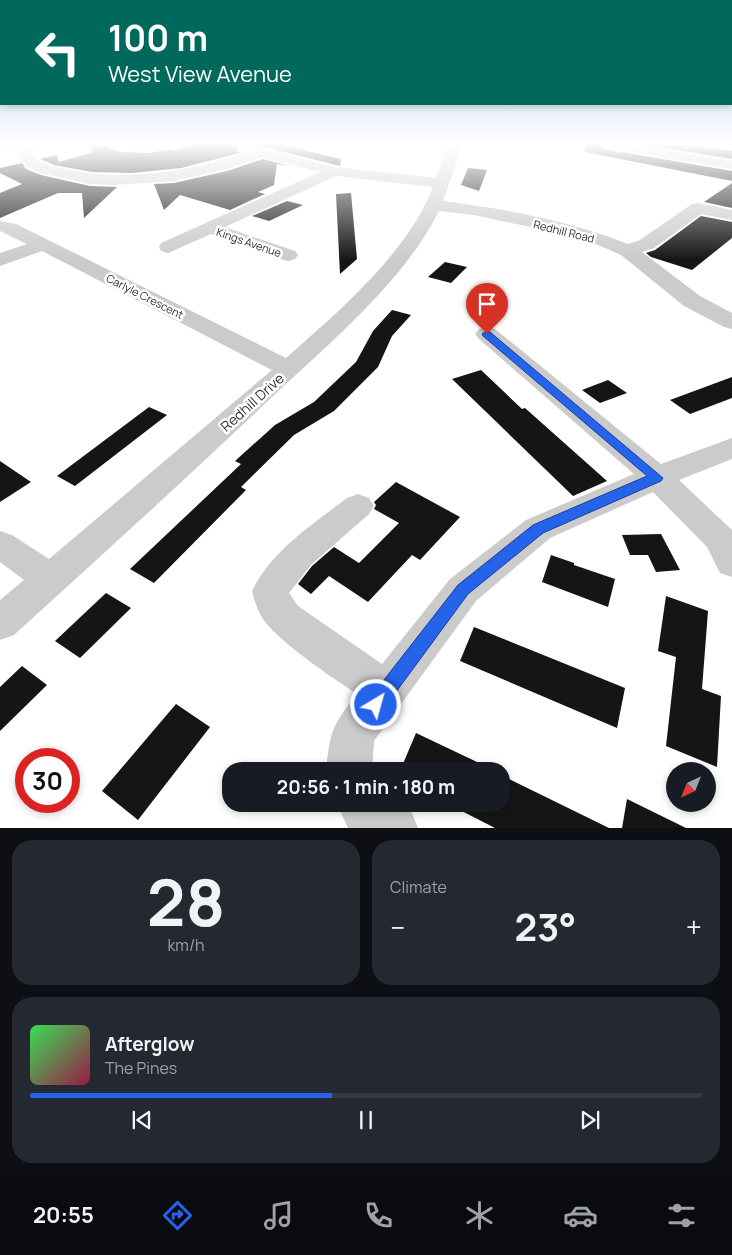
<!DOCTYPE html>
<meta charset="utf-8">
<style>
body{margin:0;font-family:Manrope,sans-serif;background:#242831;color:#f1f3f6;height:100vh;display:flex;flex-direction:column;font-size:19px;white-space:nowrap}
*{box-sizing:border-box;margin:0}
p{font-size:16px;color:#9ea1a6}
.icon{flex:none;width:28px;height:28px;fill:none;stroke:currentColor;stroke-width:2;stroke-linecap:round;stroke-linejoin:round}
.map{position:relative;height:828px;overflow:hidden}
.sheet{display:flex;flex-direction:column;gap:12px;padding:12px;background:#0d0f14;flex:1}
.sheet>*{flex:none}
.banner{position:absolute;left:0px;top:0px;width:732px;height:105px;box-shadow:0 2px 8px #0003;background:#00695c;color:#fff;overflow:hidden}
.needle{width:32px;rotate:223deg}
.fabs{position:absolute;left:666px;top:762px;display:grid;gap:10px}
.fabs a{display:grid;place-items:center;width:50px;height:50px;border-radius:50%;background:#171b24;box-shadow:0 2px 8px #0003;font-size:25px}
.speed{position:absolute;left:15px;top:748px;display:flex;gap:10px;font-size:25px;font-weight:700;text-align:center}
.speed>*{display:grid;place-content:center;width:65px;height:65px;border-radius:50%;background:#171b24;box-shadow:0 2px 8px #0003;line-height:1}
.speed .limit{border:8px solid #d22;background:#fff;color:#111}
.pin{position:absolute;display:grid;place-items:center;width:42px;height:42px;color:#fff;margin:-51px -21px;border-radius:50% 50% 50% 0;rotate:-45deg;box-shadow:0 0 5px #0007}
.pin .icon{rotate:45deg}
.me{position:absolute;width:55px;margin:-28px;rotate:37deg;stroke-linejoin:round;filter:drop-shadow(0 0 4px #0008)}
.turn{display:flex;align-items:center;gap:18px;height:105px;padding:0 25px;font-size:22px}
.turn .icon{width:65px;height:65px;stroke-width:2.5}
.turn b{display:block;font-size:35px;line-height:42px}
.big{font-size:38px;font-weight:700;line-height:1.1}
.sheet .card{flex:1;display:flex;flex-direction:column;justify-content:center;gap:8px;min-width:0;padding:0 18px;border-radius:20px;background:#242831}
.sheet .dial{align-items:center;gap:0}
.dial b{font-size:65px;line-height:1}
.song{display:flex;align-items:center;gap:15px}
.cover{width:60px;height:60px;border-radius:8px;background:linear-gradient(135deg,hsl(130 70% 55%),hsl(340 70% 35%))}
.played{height:5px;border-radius:2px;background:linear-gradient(90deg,#2563eb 45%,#363941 45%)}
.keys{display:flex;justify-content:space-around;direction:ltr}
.heat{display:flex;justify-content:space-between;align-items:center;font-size:28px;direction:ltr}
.sheet .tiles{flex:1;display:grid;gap:12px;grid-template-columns:1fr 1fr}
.card:last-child{grid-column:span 2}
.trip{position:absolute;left:222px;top:762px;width:288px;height:50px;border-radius:20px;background:#171b24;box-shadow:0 2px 8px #0003;font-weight:700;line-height:50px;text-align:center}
.menu{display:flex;height:80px;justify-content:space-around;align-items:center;background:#090b0e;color:#9ea1a6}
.menu .icon{width:35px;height:35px}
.menu .active{color:#2563eb}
.menu b{font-size:22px;color:#f1f3f6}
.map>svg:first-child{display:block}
</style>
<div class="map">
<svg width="732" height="828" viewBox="0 0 732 828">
<rect width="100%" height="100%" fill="#fff"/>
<g fill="#151515">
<path d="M89,144h8l24,8 27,1 23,-4 2,2 21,-7h44l-2,5 4,4 -59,15 -49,5 -40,-1 -38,-7 -14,-6 17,-4 2,7 34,-10z"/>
<path d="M252,144h26l63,15 -1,7z"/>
<path d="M586,144h14l4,5 128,22v10l-147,-29z"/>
<path d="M641,144h24l67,7v8z"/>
<path d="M263,159l23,6 -9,-1 -3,21 -16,7 7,2 -35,16 -50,-15 -16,15 -10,-26 20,-1 53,-12z"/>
<path d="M22,163l4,6 15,6 49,11 27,1 -33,31 -2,-25h-24l-58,25v-25l22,-9 -22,-11v-5z"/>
<path d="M468,168l19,2 -8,21 -18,-6z"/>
<path d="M732,183v25l-28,-6z"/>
<path d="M351,193l6,66 -17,15 -4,-80z"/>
<path d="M287,201l16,4 -34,16 -17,-5z"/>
<path d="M701,216l31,6v16l-40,32 -41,-13 -5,-4 9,-3z"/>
<path d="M445,262l22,5 -16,16 -23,-6z"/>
<path d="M392,310l19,5 -19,21 -14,31 -44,44 -40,24 -53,52 5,3 -92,93 -24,-14 111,-105 -6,-3 40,-36 39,-23 42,-40 17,-31z"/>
<path d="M481,370l41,39 3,-1 82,73 -34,15 -121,-117z"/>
<path d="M732,377v21l-42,16 -20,-14z"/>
<path d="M608,380l19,13 -27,10 -18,-13z"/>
<path d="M149,407l18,8 -92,71 -18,-10z"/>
<path d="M0,461l31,21 -31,20z"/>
<path d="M396,482l64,35 -40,43 -8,-5 -44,47 -39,-26 -18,18 -13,-10 14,-18 22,-19 25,16 40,-40 -25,-14 2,-4 -2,-3z"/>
<path d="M661,534l19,36 -24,2 -8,-17h-18l-8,-20z"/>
<path d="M551,555l23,8v2l41,14 -7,28 -66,-25z"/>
<path d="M106,593l25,15 -51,50 -25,-17z"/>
<path d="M666,596l42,15 -6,78 19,7 -4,71 -51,-21 10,-89 -18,-6z"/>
<path d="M474,627l151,61 -8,40 -157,-67z"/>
<path d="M22,666l25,19 -47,46v-44z"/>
<path d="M176,704l34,23 -72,93 -36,-29z"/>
<path d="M416,733l80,38h-96z"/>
<path d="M501,775l108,53h-114l-47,-24h53z"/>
<path d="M627,799l59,29h-64z"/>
</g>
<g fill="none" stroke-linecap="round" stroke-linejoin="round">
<g fill="#cbcbcb" fill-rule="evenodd">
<path d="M0,144h39l-8,10c10,12 24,13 38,16 59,12 122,1 178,-17l-7,-2 -2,-3 2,-3 5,-1 89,23 102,11 13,-34h14l-20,57c63,8 127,20 185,43l12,-4 52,-36 6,-1 34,7v10l-31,-6 -47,34 -12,4 58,44 32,17v16l-8,-2 -40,-21 -63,-51 -39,-17 -108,-23 -35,-4c-35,70 -109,132 -166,185 -85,81 -172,160 -259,239l-14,5v-40l24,-20 -24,-18v-31l12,4 37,24 223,-189 -230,-119 -42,15v-13l27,-9 -27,-13v-10l16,3 270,134c53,-47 121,-104 147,-171l-97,-11 -111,51 70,24 3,4 -3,4 -7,2 -7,-2 -70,-25 -43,19 -7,-2 -2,-4 2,-4 159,-71 -57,-15 -36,12 -53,12 -59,4 -25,-1 -49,-11 -14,-6 -10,-13 3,-4 -20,1z"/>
<path d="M128,144h44l-2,3 -21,3 -19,-3z"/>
<path d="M602,144h28l102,17v8l-128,-22z"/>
<path d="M487,327l8,2 166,135 71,-26v21l-53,21 53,50v47l-12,-4 -13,-26 -54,-55 -103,46 -74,63 -102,140 -2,30h-46c4,-39 6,-46 31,-77 -24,-16 -82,-54 -96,-78 -4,-8 -7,-16 -9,-25 20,-41 60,-66 95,-93l11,-4 11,4 5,8 -5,8 -58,51 -22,28 9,13 84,58 68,-85 76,-59 108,-46 -155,-135 -4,-5 4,-5z"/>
<path d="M337,804h62l12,7 7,17h-70z"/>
</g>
</g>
<linearGradient id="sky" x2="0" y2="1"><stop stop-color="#9dc3e8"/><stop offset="0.55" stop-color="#fff"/><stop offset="1" stop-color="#fff" stop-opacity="0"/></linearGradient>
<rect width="732" height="260" fill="url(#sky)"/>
<path fill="#2563eb" stroke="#184099" d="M487,331l3,1 173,146 -2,3 -118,52 -75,61 -86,117 -6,2 -7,-2 -2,-6 2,-6 89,-114 75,-60 114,-49 -164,-140 -1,-2z"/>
<g text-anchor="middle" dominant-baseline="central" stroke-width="5" stroke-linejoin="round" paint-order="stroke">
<g font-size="11" fill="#2e2e2e" stroke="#fff">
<text transform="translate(564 231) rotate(14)">Redhill Road</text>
<text transform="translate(249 242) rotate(19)">Kings Avenue</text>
<text transform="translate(145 296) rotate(27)">Carlyle Crescent</text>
</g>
<g font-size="14" fill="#2e2e2e" stroke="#fff">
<text transform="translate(252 402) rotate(-42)">Redhill Drive</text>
</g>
</g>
</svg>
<div class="fabs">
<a><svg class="needle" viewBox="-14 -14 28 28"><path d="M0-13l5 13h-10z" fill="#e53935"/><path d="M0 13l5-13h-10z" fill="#9ea1a6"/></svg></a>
</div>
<div class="speed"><div class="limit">30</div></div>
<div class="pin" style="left:487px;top:334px;background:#d93025"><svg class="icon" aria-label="arrive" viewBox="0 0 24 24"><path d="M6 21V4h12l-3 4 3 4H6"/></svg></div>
<svg class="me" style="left:376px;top:705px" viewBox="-20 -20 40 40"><circle r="17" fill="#2563eb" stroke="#fff" stroke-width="3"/><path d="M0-11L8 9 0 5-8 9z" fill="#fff"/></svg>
<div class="trip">20:56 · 1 min · 180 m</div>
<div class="banner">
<div class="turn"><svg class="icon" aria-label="left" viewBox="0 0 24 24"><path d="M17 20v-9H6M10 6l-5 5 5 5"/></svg><div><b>100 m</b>West View Avenue</div></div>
</div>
</div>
<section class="sheet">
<div class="tiles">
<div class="card dial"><b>28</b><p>km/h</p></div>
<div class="card"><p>Climate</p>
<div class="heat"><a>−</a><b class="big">23°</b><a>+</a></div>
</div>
<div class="card">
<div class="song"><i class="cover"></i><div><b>Afterglow</b><p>The Pines</p></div></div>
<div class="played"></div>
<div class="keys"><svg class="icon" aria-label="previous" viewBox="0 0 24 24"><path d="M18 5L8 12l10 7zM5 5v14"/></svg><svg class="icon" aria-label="pause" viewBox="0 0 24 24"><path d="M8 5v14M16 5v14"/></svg><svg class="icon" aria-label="next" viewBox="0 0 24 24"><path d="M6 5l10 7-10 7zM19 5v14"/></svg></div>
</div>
</div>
</section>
<nav class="menu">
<b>20:55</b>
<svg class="icon active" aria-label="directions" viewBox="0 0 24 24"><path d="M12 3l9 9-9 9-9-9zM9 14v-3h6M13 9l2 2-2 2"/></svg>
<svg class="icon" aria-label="music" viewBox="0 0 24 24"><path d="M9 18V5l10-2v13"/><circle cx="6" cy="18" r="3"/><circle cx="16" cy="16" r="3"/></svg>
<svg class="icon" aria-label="phone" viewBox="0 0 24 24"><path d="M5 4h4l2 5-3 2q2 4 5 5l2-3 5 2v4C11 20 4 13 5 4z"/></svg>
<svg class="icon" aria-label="climate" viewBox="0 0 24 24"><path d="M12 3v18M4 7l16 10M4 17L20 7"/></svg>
<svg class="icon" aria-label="car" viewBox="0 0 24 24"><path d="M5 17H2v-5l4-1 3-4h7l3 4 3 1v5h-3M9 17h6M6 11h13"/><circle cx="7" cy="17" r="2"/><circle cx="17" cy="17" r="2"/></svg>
<svg class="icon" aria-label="filters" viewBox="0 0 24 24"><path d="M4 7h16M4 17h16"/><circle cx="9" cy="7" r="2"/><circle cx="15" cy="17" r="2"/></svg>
</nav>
